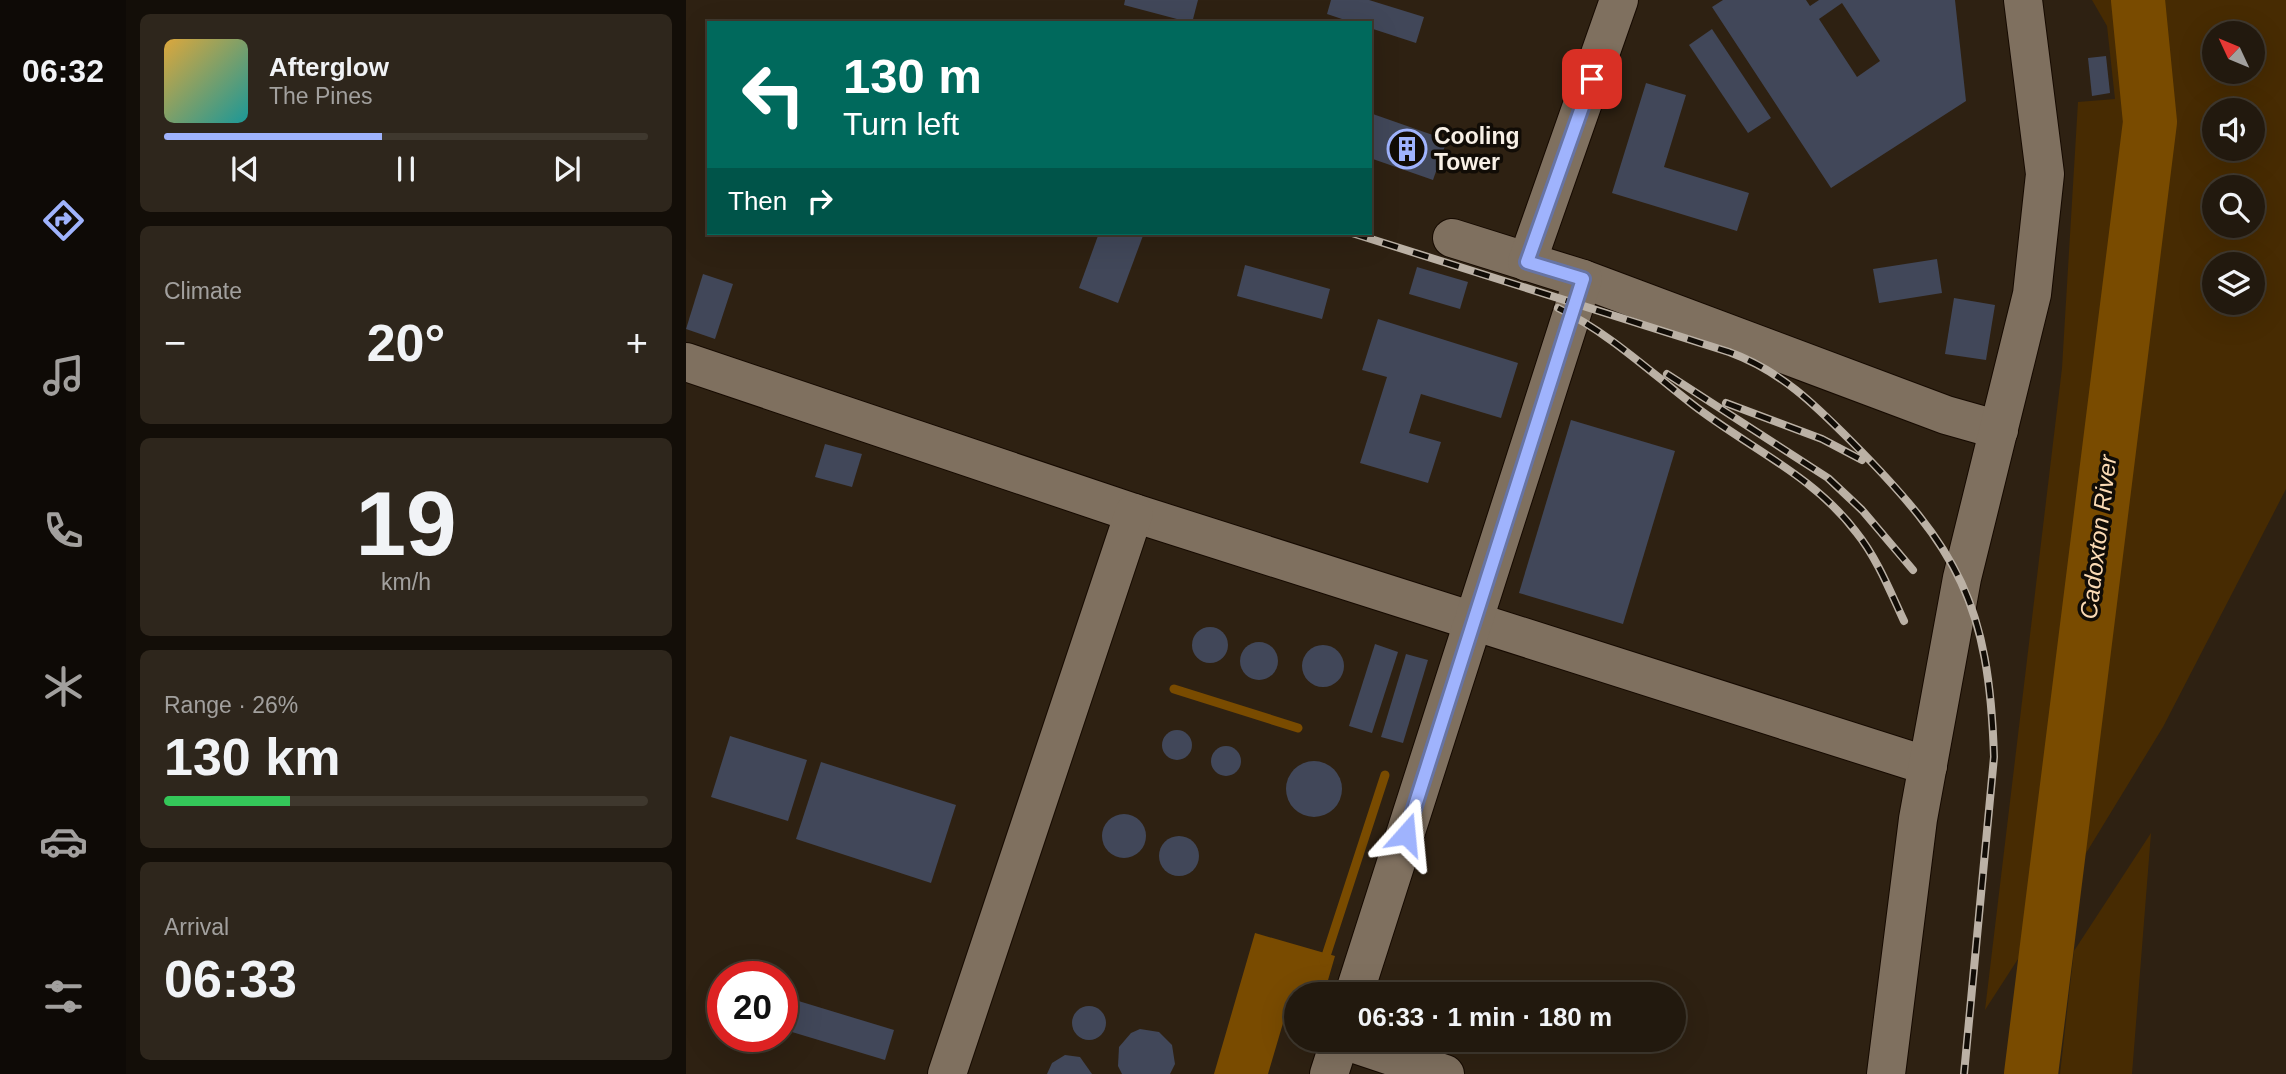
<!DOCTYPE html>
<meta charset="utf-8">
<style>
body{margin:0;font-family:Helvetica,sans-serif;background:#2e261c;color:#f1f3f6;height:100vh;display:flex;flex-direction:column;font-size:26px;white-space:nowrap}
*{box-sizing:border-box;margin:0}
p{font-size:23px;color:#a2a09e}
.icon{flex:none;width:38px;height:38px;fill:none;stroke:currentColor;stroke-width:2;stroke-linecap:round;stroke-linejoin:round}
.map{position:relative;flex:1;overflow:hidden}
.side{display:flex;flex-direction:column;gap:14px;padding:14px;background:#130e08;width:560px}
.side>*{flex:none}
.guide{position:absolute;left:21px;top:21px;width:665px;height:214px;border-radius:0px;box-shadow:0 7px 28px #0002,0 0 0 2px #3f382e;background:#00695c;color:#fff;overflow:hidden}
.needle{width:46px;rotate:314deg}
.tools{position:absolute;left:1516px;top:21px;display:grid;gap:14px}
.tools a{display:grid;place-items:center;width:63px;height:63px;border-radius:50%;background:#22190e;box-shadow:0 7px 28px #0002,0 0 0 2px #3f382e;font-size:35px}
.speed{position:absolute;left:21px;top:961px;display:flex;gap:14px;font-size:35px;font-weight:700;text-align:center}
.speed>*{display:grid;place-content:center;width:91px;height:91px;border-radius:50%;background:#22190e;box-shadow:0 7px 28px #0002,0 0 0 2px #3f382e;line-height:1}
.speed .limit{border:10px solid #d22;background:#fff;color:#111}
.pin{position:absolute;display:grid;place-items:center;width:60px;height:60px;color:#fff;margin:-30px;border-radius:14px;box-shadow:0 4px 10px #0006}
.me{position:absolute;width:77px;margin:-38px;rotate:18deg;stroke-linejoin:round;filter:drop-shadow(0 0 5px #0008)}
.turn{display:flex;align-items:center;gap:24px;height:147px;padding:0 21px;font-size:32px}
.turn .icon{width:91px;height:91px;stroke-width:2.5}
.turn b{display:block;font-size:49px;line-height:60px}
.then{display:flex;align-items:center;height:66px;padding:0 21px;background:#0003;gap:14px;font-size:26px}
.big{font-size:52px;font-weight:700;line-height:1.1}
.side .tile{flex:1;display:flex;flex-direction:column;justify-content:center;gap:10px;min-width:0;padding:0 24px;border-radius:10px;background:#2e261c}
.side .dial{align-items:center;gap:0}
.dial b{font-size:91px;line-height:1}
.song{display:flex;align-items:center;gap:21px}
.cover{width:84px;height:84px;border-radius:10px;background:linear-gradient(135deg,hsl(40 70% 55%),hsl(180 70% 35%))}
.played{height:7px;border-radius:4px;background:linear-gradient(90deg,#9fb3fd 45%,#3f382e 45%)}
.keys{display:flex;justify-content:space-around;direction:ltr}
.heat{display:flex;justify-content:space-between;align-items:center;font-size:38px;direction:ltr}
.charge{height:10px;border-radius:5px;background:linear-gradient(90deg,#34c759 26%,#3f382e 0)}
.trip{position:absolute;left:598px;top:982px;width:402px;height:70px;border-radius:35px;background:#22190e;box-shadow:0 7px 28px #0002,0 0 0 2px #3f382e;font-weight:700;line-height:70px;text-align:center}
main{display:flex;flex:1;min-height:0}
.dock{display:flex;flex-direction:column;width:126px;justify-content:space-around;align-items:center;background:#0e0a06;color:#a2a09e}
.dock .icon{width:49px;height:49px}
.dock .on{color:#9fb3fd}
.dock b{font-size:32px;color:#f1f3f6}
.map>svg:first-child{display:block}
</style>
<main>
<nav class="dock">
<b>06:32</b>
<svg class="icon on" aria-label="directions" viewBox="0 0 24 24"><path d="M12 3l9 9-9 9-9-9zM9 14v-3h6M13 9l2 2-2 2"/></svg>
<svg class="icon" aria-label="music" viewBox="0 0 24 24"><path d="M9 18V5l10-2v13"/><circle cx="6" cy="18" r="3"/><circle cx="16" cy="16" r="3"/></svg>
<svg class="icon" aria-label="phone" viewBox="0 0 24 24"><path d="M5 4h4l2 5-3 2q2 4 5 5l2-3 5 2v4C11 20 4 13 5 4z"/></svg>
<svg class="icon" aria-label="climate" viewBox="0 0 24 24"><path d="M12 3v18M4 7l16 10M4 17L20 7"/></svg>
<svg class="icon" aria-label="car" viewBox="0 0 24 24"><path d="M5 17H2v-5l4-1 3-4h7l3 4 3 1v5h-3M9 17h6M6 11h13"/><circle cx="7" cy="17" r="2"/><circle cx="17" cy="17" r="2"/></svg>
<svg class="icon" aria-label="filters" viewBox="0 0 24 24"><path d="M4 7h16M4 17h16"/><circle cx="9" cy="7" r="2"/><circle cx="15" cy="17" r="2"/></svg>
</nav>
<section class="side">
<div class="tile">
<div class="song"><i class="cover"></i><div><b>Afterglow</b><p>The Pines</p></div></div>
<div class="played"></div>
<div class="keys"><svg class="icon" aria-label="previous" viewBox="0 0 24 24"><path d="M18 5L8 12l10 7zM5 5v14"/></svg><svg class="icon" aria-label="pause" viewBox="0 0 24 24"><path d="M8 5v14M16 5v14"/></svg><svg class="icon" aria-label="next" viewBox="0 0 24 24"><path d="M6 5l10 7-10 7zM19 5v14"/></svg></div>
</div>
<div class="tile"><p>Climate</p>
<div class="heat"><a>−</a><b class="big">20°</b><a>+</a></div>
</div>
<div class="tile dial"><b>19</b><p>km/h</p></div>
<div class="tile"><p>Range · 26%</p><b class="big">130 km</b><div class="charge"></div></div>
<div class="tile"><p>Arrival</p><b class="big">06:33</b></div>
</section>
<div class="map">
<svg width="1600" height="1074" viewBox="0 0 1600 1074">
<rect width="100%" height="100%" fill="#2e2112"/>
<g fill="#472b02" fill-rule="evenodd">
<path d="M1406,0h194v489l-123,238 -86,141 -92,142 77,-642 16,-266 37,-3 -8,-73zM1528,33h38v39h-38zM1528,110h38v39h-38zM1528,187h38v39h-38zM1528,264h38v39h-38z"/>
<path d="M1465,833l-19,241h-72l14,-123z"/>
</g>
<path fill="#794b00" d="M569,933l80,23 -11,38h-27v22l-11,-3 -18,61h-54z"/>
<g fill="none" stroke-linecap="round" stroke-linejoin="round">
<g stroke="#794b00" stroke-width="9">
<path d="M488,689l124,39"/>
<path d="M638,962l61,-187"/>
</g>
<path stroke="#794b00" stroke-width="54" d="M1345,1074l119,-952 -12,-122"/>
</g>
<g fill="#414759" fill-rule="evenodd">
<path d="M439,0h73l-6,23 -68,-18z"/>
<path d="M645,0h38l55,17 -8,26 -46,-15v-5h-16l-27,-9z"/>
<path d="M1037,0h83l4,6 9,-6h136l11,101 -135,87 -119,-181zM1156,3l38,58 -23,16 -38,-58z"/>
<path d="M1026,29l59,89 -23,15 -59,-88z"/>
<path d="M1420,56l4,37 -18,3 -4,-38z"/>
<path d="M960,83l40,12 -22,72 85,26 -12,38 -125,-38z"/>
<path d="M684,113l77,27 -14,40 -63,-22z"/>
<path d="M413,233h45l-26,70 -39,-15z"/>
<path d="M1251,259l5,34 -63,10 -6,-34z"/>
<path d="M559,265l85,24 -8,30 -85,-23z"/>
<path d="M731,267l51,15 -8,27 -51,-15z"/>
<path d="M17,274l30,10 -18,55 -29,-10z"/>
<path d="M1268,298l41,7 -9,55 -41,-6z"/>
<path d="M692,319l140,44 -17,55 -80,-24 -12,39 32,9 -13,41 -68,-20 27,-86 -25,-7z"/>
<path d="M885,420l104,31 -52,173 -104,-31z"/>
<path d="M139,444l37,10 -10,33 -37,-10z"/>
<circle cx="524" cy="645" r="18"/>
<circle cx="573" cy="661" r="19"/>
<path d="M689,644l23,8 -26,81 -23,-7z"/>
<circle cx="637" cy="666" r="21"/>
<path d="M720,654l22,6 -25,83 -22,-6z"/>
<circle cx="491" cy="745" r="15"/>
<path d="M44,736l77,24 -19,61 -77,-24z"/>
<circle cx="540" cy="761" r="15"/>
<circle cx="628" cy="789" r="28"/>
<path d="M135,762l135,43 -25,78 -135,-44z"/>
<circle cx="438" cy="836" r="22"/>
<circle cx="493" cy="856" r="20"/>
<path d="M96,996l112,34 -9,30 -103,-31z"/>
<circle cx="403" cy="1023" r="17"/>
<path d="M454,1029l19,3 13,13 3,19 -5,10h-48l-4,-8 1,-19 12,-14z"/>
<path d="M379,1055l15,2 12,17h-45l5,-11z"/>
</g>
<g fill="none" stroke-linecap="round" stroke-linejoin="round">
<defs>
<g id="minor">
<path d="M766,238l131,41 363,136 53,15"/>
<path d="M841,262l92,-262"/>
<path d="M0,362l448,151 794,253"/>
<path d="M668,994l229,-715"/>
<path d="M657,1040l102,34"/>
<path d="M261,1074l187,-561"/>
<path d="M643,1074l11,-34"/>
<path d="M1200,1074l32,-255 44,-241 70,-284 13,-120 -22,-174"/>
</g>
</defs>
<use href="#minor" stroke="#160a01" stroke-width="40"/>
<use href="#minor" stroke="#7f705f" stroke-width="38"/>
<defs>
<g id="rail">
<path d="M666,233l377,119c52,19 85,52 123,90 107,108 137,162 142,315l-30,317"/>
<path d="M872,308c51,25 90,62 134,96 55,43 121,71 164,128 21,26 34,59 48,89"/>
<path d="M981,374l161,104 34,32 51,60"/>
<path d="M1040,403l96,36 40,21"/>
</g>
</defs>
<use href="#rail" stroke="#bbb1a5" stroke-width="8"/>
<use href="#rail" stroke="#110c06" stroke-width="5" stroke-dasharray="16" stroke-linecap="butt"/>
</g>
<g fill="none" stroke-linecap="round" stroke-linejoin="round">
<defs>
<path id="route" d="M720,834l177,-555 -56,-17 65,-183"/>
</defs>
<use href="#route" stroke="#6774a4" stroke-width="18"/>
<use href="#route" stroke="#9fb3fd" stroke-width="12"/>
</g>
<defs>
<symbol id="building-ring" viewBox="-11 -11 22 22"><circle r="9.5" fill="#110c06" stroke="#9fb3fd" stroke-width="1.5"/><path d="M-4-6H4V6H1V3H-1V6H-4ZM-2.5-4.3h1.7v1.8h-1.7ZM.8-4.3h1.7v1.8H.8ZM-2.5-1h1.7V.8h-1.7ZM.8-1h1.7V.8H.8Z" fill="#9fb3fd"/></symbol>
</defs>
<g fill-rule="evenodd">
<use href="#building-ring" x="699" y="127" width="44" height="44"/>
</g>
<g text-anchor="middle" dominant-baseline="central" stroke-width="7" stroke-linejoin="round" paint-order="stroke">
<g font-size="23" font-weight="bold" fill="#f8f0e6" stroke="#110c06" text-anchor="start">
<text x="748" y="136">Cooling<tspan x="748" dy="26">Tower</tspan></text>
</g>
<g font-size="24" font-style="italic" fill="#fbdab4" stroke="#110c06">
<text transform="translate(1412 537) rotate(-83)">Cadoxton River</text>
</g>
</g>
</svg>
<div class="tools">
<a><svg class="needle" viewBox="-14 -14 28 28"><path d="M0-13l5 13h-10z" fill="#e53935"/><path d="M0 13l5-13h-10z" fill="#a2a09e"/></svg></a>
<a><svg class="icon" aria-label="sound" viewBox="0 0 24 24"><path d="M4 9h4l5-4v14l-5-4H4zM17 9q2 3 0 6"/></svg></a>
<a><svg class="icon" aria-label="search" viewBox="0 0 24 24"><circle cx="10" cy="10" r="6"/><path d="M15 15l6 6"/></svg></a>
<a><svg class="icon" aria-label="layers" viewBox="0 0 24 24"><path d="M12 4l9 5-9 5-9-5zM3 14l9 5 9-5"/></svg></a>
</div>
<div class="speed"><div class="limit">20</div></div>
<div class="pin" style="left:906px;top:79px;background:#d93025"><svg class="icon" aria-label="arrive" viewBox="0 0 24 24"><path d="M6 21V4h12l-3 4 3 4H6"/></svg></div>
<svg class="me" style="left:720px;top:834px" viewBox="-20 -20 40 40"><path d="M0-17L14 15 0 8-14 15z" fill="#9fb3fd" stroke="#fff" stroke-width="4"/></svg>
<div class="trip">06:33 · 1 min · 180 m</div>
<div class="guide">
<div class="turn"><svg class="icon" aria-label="left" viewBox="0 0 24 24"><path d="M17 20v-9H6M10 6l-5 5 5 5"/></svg><div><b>130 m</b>Turn left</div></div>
<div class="then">Then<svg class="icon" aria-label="right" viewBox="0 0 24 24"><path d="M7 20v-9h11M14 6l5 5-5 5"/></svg></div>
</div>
</div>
</main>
